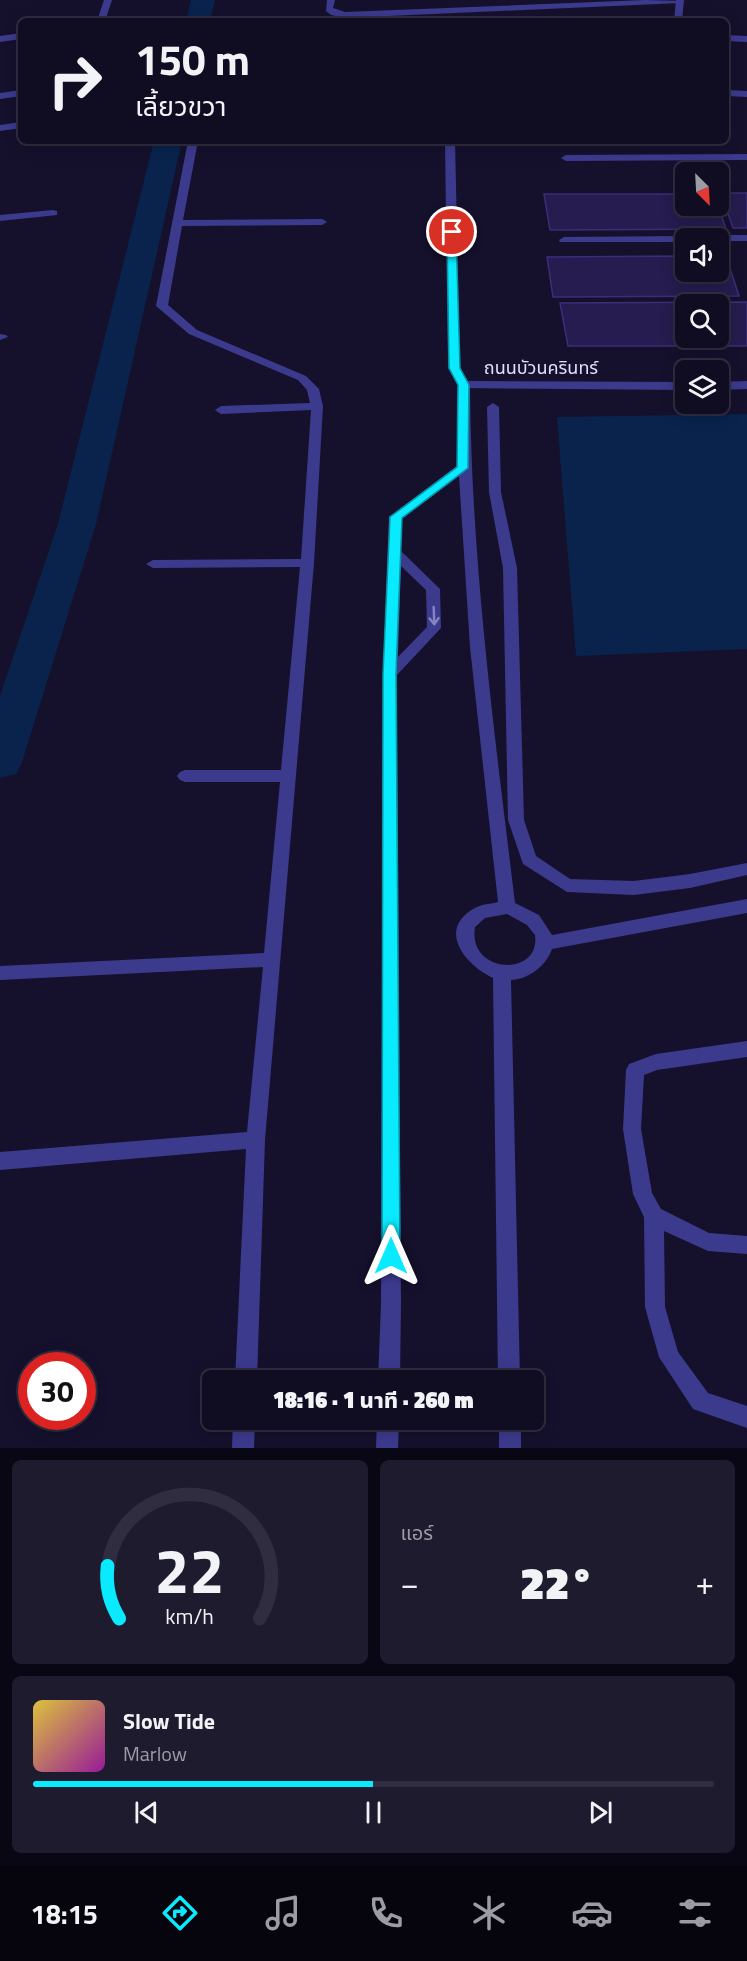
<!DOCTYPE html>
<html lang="th">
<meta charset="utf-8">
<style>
body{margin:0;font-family:"Titillium Web","Noto Sans Thai",sans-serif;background:#1e1b2f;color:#f1f3f6;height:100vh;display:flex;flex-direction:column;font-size:22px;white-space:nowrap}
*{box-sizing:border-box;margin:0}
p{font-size:20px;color:#9c9ca5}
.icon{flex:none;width:33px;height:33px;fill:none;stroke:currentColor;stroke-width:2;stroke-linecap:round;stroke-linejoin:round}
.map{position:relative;height:1448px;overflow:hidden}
.sheet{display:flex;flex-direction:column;gap:12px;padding:12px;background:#090713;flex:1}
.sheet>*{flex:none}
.guide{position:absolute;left:18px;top:18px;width:711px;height:126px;border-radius:9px;box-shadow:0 3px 15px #0003,0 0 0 2px #302d40;background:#100d22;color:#f1f3f6;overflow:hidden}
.needle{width:39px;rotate:156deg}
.controls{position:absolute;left:675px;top:162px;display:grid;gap:12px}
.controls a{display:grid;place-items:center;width:54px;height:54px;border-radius:9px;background:#100d22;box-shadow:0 3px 15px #0003,0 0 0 2px #302d40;font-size:30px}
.speed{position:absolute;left:18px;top:1352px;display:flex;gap:12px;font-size:30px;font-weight:700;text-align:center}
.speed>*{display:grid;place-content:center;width:78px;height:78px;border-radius:50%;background:#100d22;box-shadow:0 3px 15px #0003,0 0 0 2px #302d40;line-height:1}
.speed .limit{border:9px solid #d22;background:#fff;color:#111}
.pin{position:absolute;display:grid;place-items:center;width:51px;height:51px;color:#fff;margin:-26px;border:3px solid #fff;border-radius:50%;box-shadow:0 2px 6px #0007}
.me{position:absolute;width:66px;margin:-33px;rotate:0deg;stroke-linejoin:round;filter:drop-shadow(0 0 4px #0008)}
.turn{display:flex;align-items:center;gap:21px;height:126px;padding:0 18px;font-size:27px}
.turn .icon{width:78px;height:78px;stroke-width:2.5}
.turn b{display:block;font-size:42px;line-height:51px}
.big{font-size:45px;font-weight:800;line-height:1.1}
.sheet .widget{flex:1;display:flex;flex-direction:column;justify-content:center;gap:9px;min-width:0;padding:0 21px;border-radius:9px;background:#1e1b2f}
.sheet .dial{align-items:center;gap:0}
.dial svg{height:156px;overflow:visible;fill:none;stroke:#302d40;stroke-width:7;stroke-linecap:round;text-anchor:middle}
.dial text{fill:#f1f3f6;stroke:none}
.song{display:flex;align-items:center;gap:18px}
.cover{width:72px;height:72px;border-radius:9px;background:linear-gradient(135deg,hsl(50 70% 55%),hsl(300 70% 35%))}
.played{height:6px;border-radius:3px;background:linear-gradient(90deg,#09eaff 50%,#302d40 50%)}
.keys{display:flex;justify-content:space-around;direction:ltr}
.heat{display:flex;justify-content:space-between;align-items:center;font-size:33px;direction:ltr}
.sheet .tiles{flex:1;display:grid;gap:12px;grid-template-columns:1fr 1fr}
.widget:last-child{grid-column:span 2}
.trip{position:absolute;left:202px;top:1370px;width:342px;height:60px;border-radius:9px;background:#100d22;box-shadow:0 3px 15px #0003,0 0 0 2px #302d40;font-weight:800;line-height:60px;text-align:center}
.menu{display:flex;height:96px;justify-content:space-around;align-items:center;background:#06050e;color:#9c9ca5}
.menu .icon{width:42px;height:42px}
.menu .selected{color:#09eaff}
.menu b{font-size:27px;color:#f1f3f6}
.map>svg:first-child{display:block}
</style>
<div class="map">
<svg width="747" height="1448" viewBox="0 0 747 1448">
<rect width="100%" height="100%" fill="#15112d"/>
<path fill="#09234d" d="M747,414v235l-171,7 -19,-239z"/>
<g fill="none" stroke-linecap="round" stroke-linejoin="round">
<g fill="#09234d" fill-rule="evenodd">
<path d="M191,0h24l-5,21h-24z"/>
<path d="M154,141h28l-86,383 -74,238 -6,12 -16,4v-82l58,-172z"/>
</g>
</g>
<g fill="#261c4f" stroke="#3c2d7b" stroke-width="1.5" fill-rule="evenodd">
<path d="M721,193h26v35h-14z"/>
<path d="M544,194h142v12h32l8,23 -176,1z"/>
<path d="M686,256v16h32v-16h8l13,40 -186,1 -6,-40z"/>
<path d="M747,302v44h-179l-8,-43zM686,304h32v34h-32z"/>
</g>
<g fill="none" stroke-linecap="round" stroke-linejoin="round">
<g fill="#3c3a8d" fill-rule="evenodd">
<path d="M327,0h8l-2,8 12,4 300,-12 39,1 -4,2 -335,15 -14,-3 -5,-4z"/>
<path d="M493,403l6,4 2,85 16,76 7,252 12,36 34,23 64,2 56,-7 57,-11v12l-57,13 -56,7 -67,-3 -44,-28 -15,-44 -5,-252 -14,-76 -2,-85z"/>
<path d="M747,1041v16l-90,13 -13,5 -3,54 11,64 9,16 48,24 38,3v18l-39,-3 -44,-20 1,76 13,45 30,41 39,13v22l-54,-19 -34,-52 -14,-50 -1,-90 -11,-23 -10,-65 3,-59 3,-6 27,-10z"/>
</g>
<g fill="#3c3a8d" fill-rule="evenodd">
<path d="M104,0h8l-7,21h-8z"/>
<path d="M21,33v6l-21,3v-6z"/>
<path d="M726,35l21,1v6l-21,-1z"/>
<path d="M21,90v6l-21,3v-6z"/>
<path d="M726,90l21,1v6l-21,-1z"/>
<path d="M21,122v6l-21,3v-6z"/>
<path d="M188,141h10l-15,79 139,-1 5,3 -5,3 -140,1 -14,79 29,25 109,46 13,13 4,17 -9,157 -49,577 -8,240h-22l11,-231 -246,21v-18l247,-20 16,-165 -263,13v-14l264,-13 16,-171h-95l-5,-2 -3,-4 3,-4 5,-2h96l19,-203 -147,1 -7,-4 7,-4 148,-1 10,-149 -90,4 -6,-4 6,-4 89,-3 -3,-13 -9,-10 -109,-46 -33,-28z"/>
<path d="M747,154v6l-181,1 -5,-3 5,-3z"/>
<path d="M53,210l4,1v4l-57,6v-6z"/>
<path d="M705,235h42v6h-29v-3h-18z"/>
<path d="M564,237l122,-1 5,2h-5v4h-126l-1,-2z"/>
<path d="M0,334l6,1 2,2 -8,3z"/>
<path d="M464,381l6,4c1,174 24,345 45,518l24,12 13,20 195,-36v14l-195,36c-6,17 -23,30 -41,31l9,400h-22l-5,-402c-28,-13 -57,-49 -18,-70 7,-4 16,-4 23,-6l-28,-255 -11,-171 -57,43 -1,32 39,38 1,39 -44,47 4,629 -1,76h-22l3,-76 2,-630 6,-157 69,-52v-80zM401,566l25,24 1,37 -29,30zM507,914l20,11 8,10c6,43 -68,39 -60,-8l10,-9z"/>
<path d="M233,1419h22l-1,29h-22z"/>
<path d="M377,1419h22l-1,29h-22z"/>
<rect x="499" y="1419" width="22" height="29"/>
</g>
<g fill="#3c3a8d" fill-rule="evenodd">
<path d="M676,0h8l-2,21h-8z"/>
<path d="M445,141h10l5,227 8,13 218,1v8l-226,-2 -12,-20z"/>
<path d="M747,381v8l-29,1v-8z"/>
</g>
</g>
<defs><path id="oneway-shaft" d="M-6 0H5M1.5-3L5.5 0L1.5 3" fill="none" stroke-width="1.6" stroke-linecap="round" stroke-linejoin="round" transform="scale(1.5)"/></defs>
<use stroke="#8683c0" href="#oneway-shaft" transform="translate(434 616) rotate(88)"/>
<path fill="#09eaff" stroke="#0698a6" stroke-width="1.5" d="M452,229l4,3 4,136 9,17 -1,83 -66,50 -6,156 4,582 -3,7 -6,2 -6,-2 -3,-7 1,-582 7,-157 67,-50 1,-82 -9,-17 -2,-136z"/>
<g text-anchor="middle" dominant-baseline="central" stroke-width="6" stroke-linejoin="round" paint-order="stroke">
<g font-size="18" fill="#e0ddff" stroke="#15112d">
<text x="541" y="367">ถนนบัวนครินทร์</text>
</g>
</g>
</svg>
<div class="controls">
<a><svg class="needle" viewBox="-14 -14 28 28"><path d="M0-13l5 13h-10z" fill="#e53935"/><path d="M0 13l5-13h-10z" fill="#9c9ca5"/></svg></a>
<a><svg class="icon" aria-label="sound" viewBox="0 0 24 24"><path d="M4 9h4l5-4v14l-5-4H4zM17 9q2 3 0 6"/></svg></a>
<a><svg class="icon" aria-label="search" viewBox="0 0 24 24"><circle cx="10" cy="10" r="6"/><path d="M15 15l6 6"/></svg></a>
<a><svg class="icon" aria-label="layers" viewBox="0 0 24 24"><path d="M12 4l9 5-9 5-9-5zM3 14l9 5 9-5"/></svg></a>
</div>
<div class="speed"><div class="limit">30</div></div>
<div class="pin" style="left:452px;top:232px;background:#d93025"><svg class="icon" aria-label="arrive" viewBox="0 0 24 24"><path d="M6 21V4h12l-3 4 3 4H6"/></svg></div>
<svg class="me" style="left:391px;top:1256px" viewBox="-20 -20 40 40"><path d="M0-17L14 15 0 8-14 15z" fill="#09eaff" stroke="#fff" stroke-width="4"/></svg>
<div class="trip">18:16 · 1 นาที · 260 m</div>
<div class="guide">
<div class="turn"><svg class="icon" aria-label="right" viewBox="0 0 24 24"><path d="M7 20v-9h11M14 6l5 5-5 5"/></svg><div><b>150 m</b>เลี้ยวขวา</div></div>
</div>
</div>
<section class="sheet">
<div class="tiles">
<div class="widget dial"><svg viewBox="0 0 100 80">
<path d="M14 69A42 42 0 1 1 86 69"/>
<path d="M14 69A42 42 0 0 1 8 42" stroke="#09eaff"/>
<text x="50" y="56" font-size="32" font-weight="700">22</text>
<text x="50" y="72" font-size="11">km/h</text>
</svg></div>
<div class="widget"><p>แอร์</p>
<div class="heat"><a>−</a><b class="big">22°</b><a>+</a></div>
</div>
<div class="widget">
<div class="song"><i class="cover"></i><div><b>Slow Tide</b><p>Marlow</p></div></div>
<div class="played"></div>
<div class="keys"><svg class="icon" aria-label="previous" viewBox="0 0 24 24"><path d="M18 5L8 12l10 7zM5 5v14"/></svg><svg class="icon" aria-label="pause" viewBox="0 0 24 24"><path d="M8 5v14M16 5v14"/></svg><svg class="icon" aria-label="next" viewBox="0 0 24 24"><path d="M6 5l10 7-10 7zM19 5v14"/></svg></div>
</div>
</div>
</section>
<nav class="menu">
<b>18:15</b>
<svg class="icon selected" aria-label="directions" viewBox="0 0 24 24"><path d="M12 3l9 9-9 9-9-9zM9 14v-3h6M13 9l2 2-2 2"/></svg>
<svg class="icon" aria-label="music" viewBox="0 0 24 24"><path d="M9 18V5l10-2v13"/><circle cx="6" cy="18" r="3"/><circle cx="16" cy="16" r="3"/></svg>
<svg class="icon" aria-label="phone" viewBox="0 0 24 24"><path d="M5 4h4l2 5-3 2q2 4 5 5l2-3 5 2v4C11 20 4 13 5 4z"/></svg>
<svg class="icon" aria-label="climate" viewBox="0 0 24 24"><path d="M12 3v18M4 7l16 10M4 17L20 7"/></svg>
<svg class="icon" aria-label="car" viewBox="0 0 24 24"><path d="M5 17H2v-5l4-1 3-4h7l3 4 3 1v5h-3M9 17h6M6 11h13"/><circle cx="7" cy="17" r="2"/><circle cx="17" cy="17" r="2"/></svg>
<svg class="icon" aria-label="filters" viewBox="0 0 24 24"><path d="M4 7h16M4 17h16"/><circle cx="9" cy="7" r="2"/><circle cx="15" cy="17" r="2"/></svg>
</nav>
